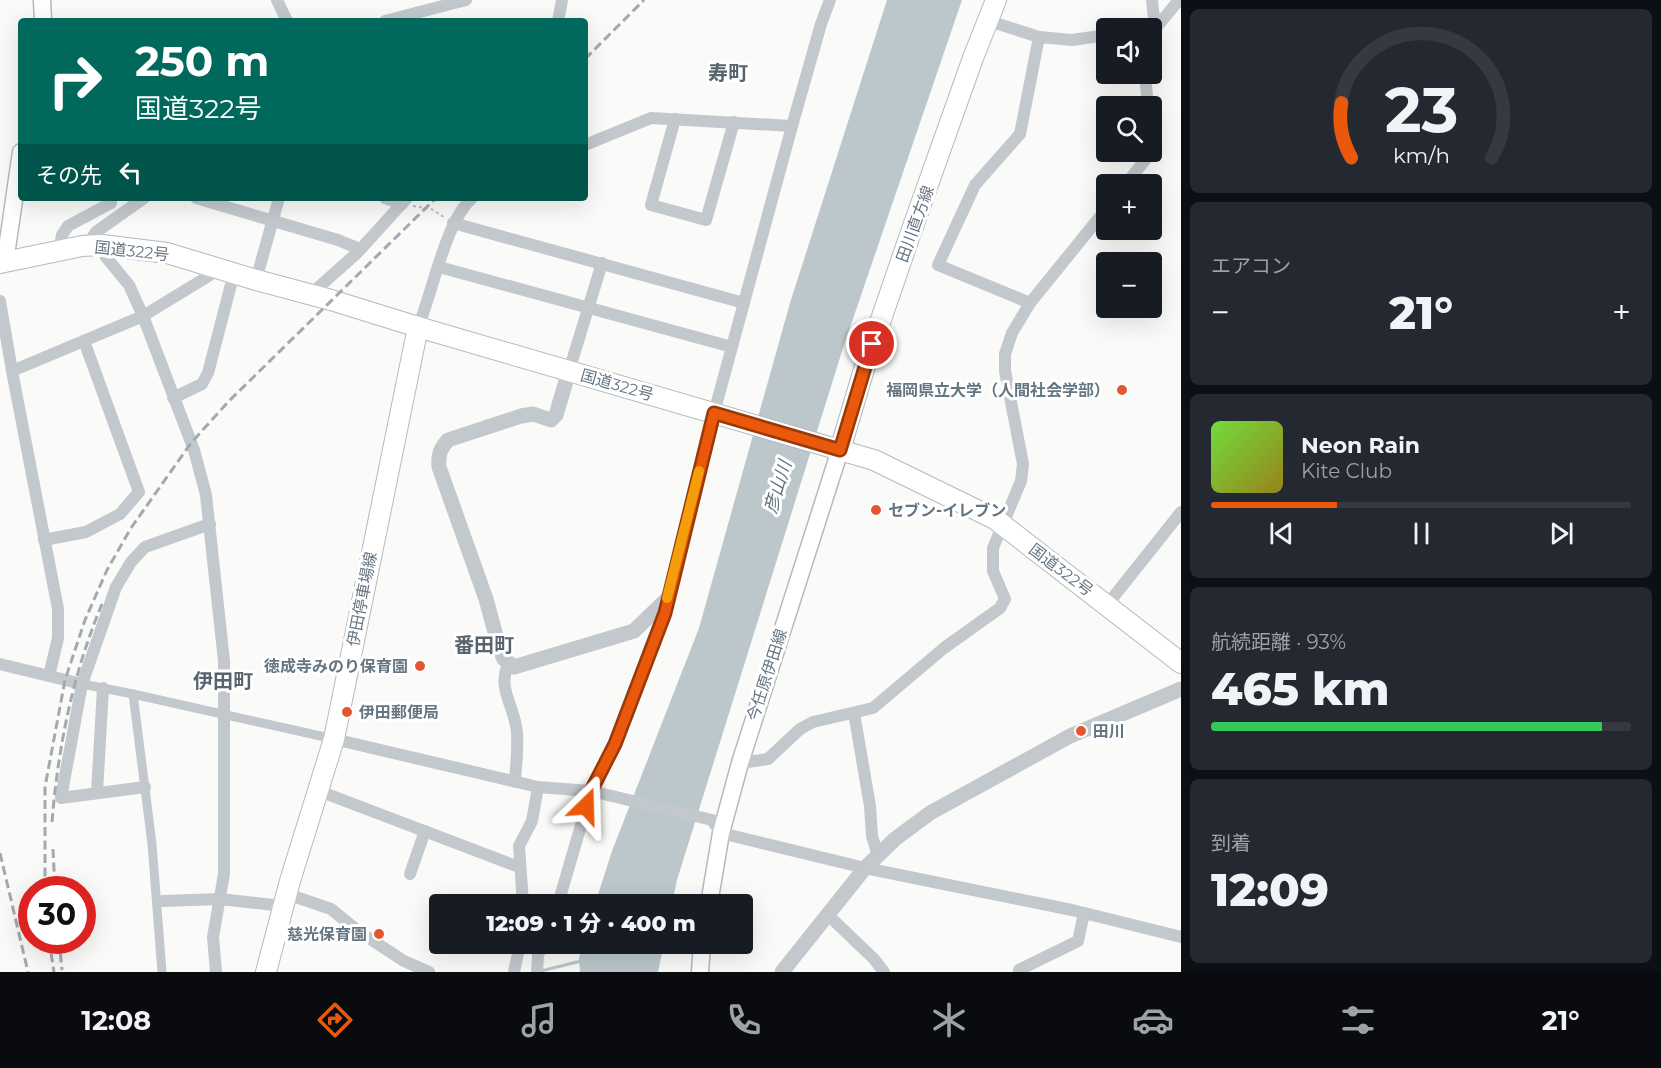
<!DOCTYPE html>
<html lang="ja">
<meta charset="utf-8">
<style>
body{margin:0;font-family:Montserrat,"Noto Sans JP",sans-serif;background:#242831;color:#f1f3f6;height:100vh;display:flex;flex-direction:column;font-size:22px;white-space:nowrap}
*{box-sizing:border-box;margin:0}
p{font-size:20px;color:#9ea1a6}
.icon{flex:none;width:33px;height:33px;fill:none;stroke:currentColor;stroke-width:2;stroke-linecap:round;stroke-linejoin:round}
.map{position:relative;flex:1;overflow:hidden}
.drawer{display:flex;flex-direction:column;gap:9px;padding:9px;background:#0d0f14;width:480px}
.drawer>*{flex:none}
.guide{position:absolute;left:18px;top:18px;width:570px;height:183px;border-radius:6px;box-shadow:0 6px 24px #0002;background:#00695c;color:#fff;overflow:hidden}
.tools{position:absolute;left:1096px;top:18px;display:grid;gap:12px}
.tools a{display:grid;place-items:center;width:66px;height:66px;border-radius:6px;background:#171b24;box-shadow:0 6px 24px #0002;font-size:30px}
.speed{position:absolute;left:18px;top:876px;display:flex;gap:12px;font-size:30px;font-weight:700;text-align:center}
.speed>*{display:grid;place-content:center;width:78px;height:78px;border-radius:50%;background:#171b24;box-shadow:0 6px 24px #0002;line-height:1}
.speed .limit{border:9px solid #d22;background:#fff;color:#111}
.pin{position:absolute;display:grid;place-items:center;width:51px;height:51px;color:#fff;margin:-26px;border:3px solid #fff;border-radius:50%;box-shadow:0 2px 6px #0007}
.me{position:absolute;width:66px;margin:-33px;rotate:22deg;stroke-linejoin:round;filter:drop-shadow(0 0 4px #0008)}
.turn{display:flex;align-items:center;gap:21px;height:126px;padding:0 18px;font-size:27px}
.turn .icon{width:78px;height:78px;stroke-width:2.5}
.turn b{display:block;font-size:42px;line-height:51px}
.then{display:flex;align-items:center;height:57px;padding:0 18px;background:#0003;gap:12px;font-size:22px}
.big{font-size:45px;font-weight:800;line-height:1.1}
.drawer .card{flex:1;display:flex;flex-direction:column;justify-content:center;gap:9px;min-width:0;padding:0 21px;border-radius:9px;background:#242831}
.drawer .dial{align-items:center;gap:0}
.dial svg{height:156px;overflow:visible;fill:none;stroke:#363941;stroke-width:7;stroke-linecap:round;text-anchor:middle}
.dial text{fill:#f1f3f6;stroke:none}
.song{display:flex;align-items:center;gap:18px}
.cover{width:72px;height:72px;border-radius:9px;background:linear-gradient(135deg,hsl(100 70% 55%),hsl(50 70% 35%))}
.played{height:6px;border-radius:3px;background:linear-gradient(90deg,#ea580c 30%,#363941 30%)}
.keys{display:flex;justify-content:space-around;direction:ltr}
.heat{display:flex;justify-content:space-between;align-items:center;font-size:33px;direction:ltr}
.charge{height:9px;border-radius:4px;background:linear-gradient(90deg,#34c759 93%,#363941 0)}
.trip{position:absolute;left:429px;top:894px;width:324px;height:60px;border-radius:6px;background:#171b24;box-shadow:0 6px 24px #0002;font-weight:800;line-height:60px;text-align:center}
.tabs{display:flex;height:96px;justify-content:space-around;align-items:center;background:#090b0e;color:#9ea1a6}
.tabs .icon{width:42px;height:42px}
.tabs .selected{color:#ea580c}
.tabs b{font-size:27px;color:#f1f3f6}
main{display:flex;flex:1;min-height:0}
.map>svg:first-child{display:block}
</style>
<main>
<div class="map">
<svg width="1181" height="972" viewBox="0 0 1181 972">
<rect width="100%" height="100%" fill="#fafaf8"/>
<g fill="#bbc7cb">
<path d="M887,0h75l-119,348 -166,532 -5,24h-77l17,-53 87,-223 91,-325z"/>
<path d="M583,944h81l-6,28h-78l-1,-14z"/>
</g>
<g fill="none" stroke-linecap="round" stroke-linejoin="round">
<path stroke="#bbc7cb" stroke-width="3" d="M541,971l40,-10"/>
<defs>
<g id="secondary">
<path d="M42,0l1,21"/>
<path d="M5,262l16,-110"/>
<path d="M709,904l12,-71 19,-70 100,-313"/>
<path d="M700,972l2,-28"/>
</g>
<g id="primary">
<path d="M840,450l25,-84 45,-131 63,-177 23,-58"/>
<path d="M266,972l24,-91 44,-142 84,-412"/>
</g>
<path id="trunk" d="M0,263l82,-17 20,-1 65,8 89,27 75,20 87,27 456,133 121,59 186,144"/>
</defs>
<use href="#secondary" stroke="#b3babf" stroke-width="19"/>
<use href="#primary" stroke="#b5babe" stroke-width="22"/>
<use href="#trunk" stroke="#b4b9bd" stroke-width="22"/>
<path stroke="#bbbfc2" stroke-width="2" stroke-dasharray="3 3" stroke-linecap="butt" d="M413,206l18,3 13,8"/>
<g stroke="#c3c8cc" stroke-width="9">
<path d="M82,684l51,10 201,45"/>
<path d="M133,694l19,150 10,128"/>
</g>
<g stroke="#c3c8cc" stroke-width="12">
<path d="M277,0l10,21"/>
<path d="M1152,0l3,29"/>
<path d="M385,21l81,-21"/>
<path d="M558,21l4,-21"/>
<path d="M989,21l50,16 33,3 35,-5"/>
<path d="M1152,30l3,-1 24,-29"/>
<path d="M1039,37l-19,97 -45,51 -37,80 92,38 77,-95"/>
<path d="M1145,74l3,32"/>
<path d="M675,119l-24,86 55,15 28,-98"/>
<path d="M585,145l66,-27 141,8"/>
<path d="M1126,184l27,-34 -1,-12"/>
<path d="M196,198l142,42 22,9"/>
<path d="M385,198l17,6"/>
<path d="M453,223l291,80"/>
<path d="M93,245v-9l3,-4 48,-34"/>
<path d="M102,245l4,12 23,28 14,31 51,134 12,45 18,166v213l-11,63 3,35"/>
<path d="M59,251l3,-16 6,-9 43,-23"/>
<path d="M439,267l293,80"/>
<path d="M256,280l23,-82"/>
<path d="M311,294l46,-41 50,-55"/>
<path d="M0,301l12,70 46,238v29l-9,38"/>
<path d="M418,327c15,-35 27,-105 54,-129"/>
<path d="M12,371l131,-55 77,-47"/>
<path d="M569,371l33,-108"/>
<path d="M173,398l29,-14 6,-11 26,-100"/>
<path d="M44,540l42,-8 34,-18 19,-22 -55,-151"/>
<path d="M1107,605l74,-93"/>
<path d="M0,664l82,20"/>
<path d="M508,664c-11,26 7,42 9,69 1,16 -1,33 -2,49"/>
<path d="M854,713l16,93 2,30 6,20"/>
<path d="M334,739l204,48 53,4 121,29 9,13 144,35 207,42 109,27"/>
<path d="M740,763l28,-4 32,-30 13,-7 60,-14 71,-60 56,-40 5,-9 -12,-28v-23l28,-67 2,-17 -18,-93v-17l7,-21 18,-30"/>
<path d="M145,787l-84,11 21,-114 34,-97 15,-25 14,-15 65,-23"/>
<path d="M319,791l200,76"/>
<path d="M97,793l6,-105"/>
<path d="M410,874l15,-43"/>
<path d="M287,894l44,15 27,22 46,30 25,11"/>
<path d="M163,901l57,-2 63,7"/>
<path d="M523,904l-4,-58 13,-25 6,-34"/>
<path d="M558,904l33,-113 24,-47 50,-131 49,-200 78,-287 29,-102 9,-24"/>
<path d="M828,915l46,44 10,13"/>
<path d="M1019,970l59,-29 6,-28"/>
<path d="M514,972l6,-28"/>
<path d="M537,972l1,-17 5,-11"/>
</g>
<g stroke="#c3c8cc" stroke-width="15">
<path d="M569,371l-13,44 -5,5 -18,-6 -12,2 -73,24c-8,9 -10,15 -9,27l47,132 13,48 5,12 10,8 120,-36 33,-32"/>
<path d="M782,972l83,-104 30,-29 35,-26 140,-77 111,-47"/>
</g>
<use href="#secondary" stroke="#fff" stroke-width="16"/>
<use href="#primary" stroke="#fff" stroke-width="20"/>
<use href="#trunk" stroke="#fff" stroke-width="20"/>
<g stroke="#a2aab0" stroke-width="3" stroke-dasharray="9 4.5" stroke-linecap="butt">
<path d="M585,59l59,-59"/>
<path d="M52,822c6,-75 21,-149 50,-218"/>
<path d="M53,849l2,41"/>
<path d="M0,853l28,119"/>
<path d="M45,890v-103l20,-107 20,-60 22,-50 24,-42 60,-85 37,-41 208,-204"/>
<path d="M49,940l5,32"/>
<path d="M59,940l3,30"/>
</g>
</g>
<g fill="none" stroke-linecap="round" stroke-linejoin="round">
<defs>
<path id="route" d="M586,806l5,-15 24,-47 50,-131 49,-200 126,37 32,-106"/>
</defs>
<use href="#route" stroke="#983908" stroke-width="15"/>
<use href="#route" stroke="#ea580c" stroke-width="10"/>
<path stroke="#f59e0b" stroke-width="10" d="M667,598l32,-127"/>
</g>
<g fill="#e4572e" stroke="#fff" stroke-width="2">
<circle cx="1122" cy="390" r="6"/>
<circle cx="876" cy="510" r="6"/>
<circle cx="420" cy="666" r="6"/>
<circle cx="347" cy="712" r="6"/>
<circle cx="1081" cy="731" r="6"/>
<circle cx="379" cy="934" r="6"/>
</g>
<g text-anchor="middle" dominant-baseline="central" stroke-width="6" stroke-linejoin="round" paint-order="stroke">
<g font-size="16" fill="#657683" stroke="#fff">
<text transform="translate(915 224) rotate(-70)">田川直方線</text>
<text transform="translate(132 251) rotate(6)">国道322号</text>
<text transform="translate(617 385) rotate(16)">国道322号</text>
<text transform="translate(1061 570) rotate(37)">国道322号</text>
<text transform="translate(362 599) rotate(-79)">伊田停車場線</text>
<text transform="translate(767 675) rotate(-72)">今任原伊田線</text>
</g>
<g font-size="16" font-weight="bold" fill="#657683" stroke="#fff" text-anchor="end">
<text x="1110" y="390">福岡県立大学（人間社会学部）</text>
<text x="888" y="510" text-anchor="start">セブン-イレブン</text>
<text x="408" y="666">徳成寺みのり保育園</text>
<text x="359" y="712" text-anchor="start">伊田郵便局</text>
<text x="1093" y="731" text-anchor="start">田川</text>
<text x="367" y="934">慈光保育園</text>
</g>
<g font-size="18" font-style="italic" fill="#60757c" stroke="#fff">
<text transform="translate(778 487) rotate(-73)">彦山川</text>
</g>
<g font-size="20" font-weight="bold" fill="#57646e" stroke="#fff">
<text x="728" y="73">寿町</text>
<text x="484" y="645">番田町</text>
<text x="223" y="681">伊田町</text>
</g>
</g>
</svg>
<div class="tools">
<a><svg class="icon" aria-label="sound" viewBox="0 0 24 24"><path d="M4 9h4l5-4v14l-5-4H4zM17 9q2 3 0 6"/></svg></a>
<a><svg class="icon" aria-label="search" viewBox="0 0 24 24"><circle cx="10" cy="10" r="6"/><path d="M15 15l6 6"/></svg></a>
<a>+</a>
<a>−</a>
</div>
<div class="speed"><div class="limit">30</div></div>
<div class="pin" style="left:872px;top:344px;background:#d93025"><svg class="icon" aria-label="arrive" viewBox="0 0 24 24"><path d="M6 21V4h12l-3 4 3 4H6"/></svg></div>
<svg class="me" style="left:586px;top:806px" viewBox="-20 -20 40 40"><path d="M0-17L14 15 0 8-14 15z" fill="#ea580c" stroke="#fff" stroke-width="4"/></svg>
<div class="trip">12:09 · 1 分 · 400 m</div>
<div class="guide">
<div class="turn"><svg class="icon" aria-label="right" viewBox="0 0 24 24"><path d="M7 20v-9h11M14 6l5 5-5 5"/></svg><div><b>250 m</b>国道322号</div></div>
<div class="then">その先<svg class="icon" aria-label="left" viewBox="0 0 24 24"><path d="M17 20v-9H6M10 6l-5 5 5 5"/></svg></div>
</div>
</div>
<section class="drawer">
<div class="card dial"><svg viewBox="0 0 100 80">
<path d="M14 69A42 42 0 1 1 86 69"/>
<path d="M14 69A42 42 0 0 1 9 41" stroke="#ea580c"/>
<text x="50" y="56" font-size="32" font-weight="700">23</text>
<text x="50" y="72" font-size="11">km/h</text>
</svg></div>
<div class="card"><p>エアコン</p>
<div class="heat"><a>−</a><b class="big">21°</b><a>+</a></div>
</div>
<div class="card">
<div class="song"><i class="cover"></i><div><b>Neon Rain</b><p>Kite Club</p></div></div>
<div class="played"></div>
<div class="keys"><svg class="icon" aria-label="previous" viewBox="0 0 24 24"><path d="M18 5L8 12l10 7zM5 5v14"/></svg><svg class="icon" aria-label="pause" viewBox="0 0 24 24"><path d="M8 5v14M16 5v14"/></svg><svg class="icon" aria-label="next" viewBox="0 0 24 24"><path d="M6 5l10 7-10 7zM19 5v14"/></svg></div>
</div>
<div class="card"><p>航続距離 · 93%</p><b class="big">465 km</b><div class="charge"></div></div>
<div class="card"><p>到着</p><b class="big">12:09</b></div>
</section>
</main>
<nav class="tabs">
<b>12:08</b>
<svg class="icon selected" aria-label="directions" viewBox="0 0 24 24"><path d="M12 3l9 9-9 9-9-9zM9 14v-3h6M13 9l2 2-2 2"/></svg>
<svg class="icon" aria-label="music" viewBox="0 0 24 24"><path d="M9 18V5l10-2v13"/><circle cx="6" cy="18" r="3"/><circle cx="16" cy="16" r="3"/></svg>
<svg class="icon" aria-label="phone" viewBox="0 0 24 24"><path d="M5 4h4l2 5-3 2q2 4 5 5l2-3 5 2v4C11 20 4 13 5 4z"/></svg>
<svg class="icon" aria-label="climate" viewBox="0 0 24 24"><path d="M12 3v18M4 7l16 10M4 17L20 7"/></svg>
<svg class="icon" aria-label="car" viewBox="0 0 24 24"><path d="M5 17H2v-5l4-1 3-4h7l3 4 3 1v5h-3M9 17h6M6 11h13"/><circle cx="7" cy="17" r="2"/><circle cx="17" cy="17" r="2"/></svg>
<svg class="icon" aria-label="filters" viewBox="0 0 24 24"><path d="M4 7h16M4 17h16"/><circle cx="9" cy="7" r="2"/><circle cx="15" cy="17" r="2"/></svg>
<b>21°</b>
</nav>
